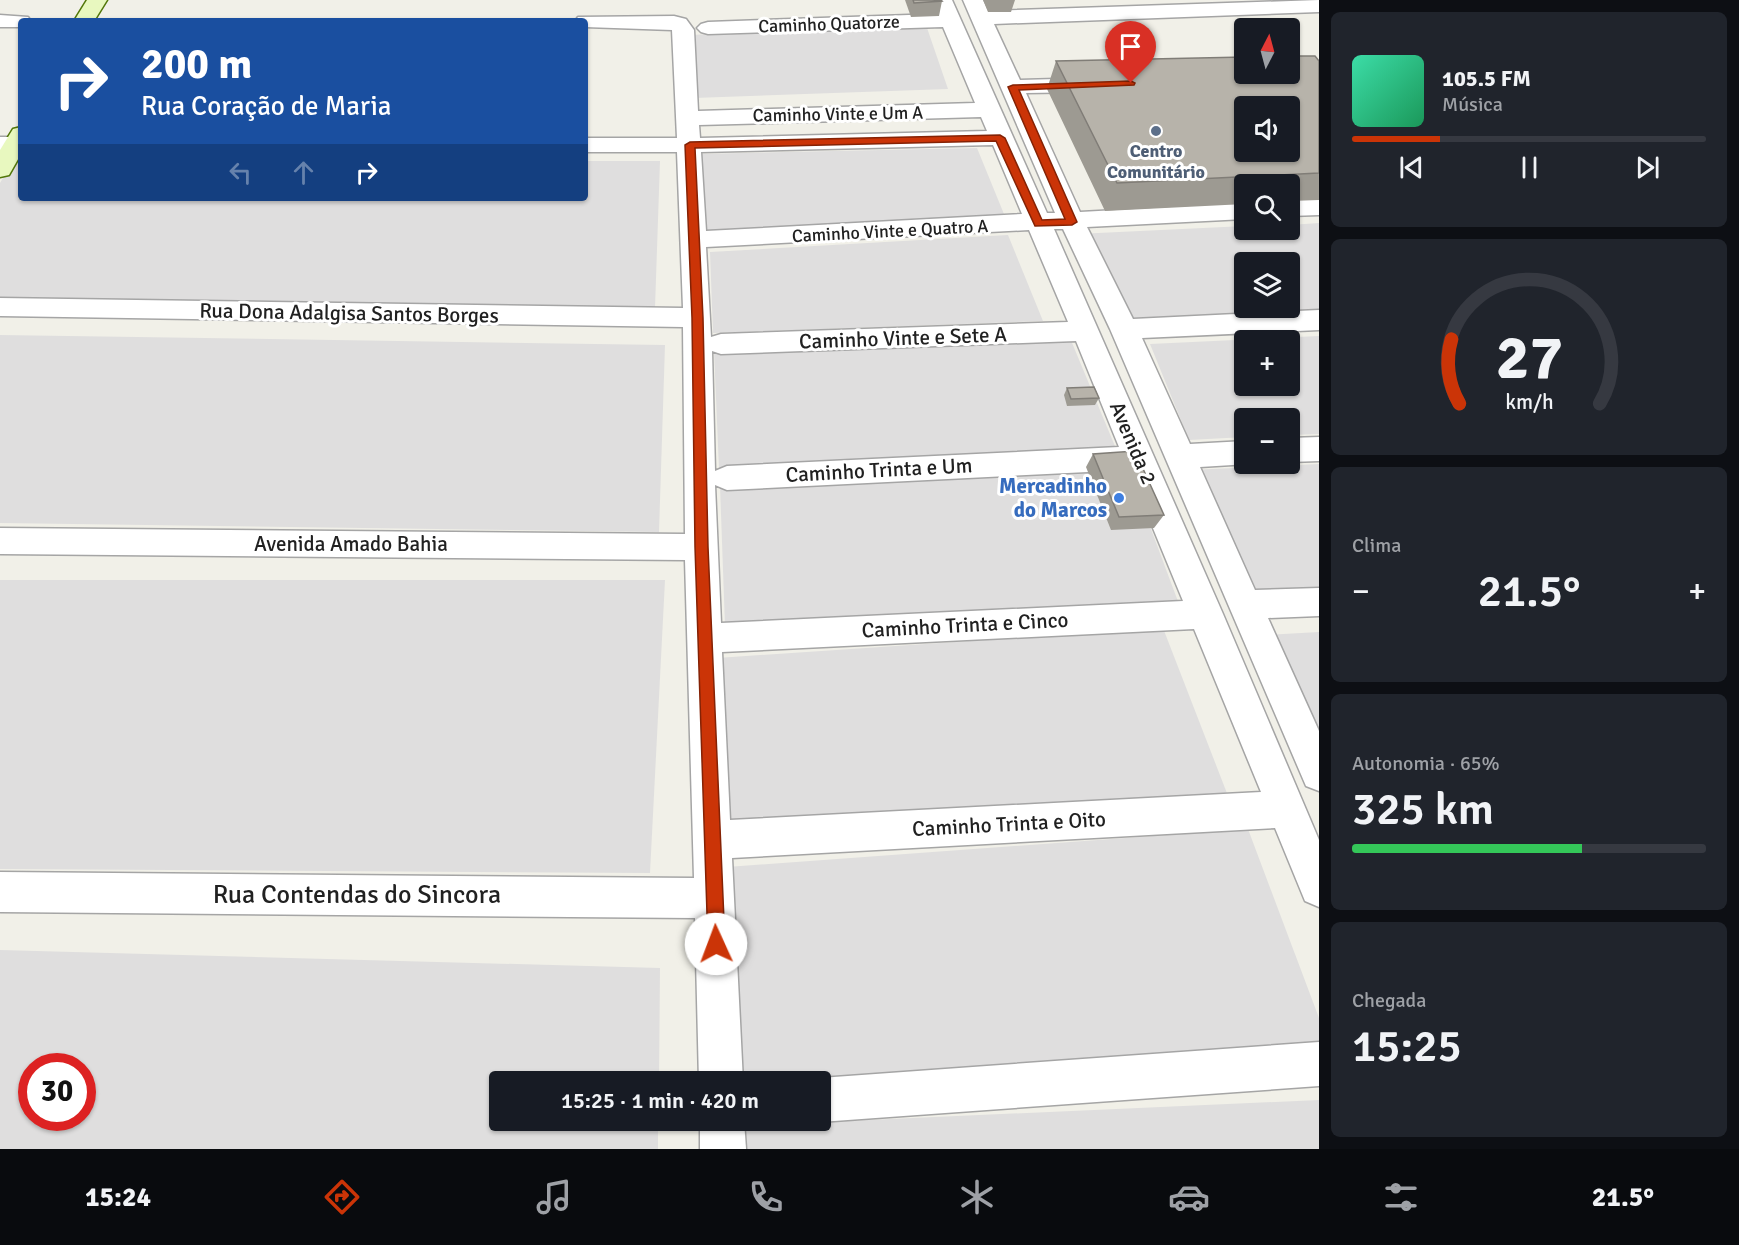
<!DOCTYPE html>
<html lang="pt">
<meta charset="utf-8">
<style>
body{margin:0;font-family:Signika,sans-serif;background:#20242c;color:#f1f3f6;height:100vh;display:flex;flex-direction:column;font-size:22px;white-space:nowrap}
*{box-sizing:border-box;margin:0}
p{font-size:20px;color:#9ea1a6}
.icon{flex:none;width:33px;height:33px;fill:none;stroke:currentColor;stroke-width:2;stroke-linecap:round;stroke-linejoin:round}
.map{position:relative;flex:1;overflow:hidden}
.sheet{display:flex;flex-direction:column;gap:12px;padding:12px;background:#0d0f14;width:420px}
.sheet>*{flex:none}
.hud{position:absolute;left:18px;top:18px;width:570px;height:183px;border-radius:6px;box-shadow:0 2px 4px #0004;background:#1a4fa0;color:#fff;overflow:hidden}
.needle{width:39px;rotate:6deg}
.controls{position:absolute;left:1234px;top:18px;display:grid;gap:12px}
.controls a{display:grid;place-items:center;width:66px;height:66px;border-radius:6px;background:#171b24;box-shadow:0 2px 4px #0004;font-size:30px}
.speed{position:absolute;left:18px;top:1053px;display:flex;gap:12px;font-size:30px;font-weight:700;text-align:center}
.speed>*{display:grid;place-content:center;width:78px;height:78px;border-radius:50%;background:#171b24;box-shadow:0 2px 4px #0004;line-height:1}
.speed .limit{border:9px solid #d22;background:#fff;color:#111}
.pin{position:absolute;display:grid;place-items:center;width:51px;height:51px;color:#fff;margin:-62px -26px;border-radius:50% 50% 50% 0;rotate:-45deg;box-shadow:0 0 6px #0007}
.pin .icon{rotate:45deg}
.me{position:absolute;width:66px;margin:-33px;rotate:358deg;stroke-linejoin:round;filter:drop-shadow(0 0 4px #0008)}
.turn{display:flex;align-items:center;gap:21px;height:126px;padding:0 24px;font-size:27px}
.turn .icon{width:78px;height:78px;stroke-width:2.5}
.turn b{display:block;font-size:42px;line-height:51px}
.lanes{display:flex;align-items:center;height:57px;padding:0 24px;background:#0003;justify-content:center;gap:30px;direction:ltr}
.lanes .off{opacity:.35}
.big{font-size:45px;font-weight:600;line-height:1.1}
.sheet .widget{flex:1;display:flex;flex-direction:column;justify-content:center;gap:9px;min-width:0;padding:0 21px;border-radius:9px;background:#20242c}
.sheet .dial{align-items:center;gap:0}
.dial svg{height:156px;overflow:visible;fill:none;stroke:#363941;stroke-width:7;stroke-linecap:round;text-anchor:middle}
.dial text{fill:#f1f3f6;stroke:none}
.song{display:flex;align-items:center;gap:18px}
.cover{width:72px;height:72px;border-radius:9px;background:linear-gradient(135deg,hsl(160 70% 55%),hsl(150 70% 35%))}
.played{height:6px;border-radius:3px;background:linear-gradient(90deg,#cb3407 25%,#363941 25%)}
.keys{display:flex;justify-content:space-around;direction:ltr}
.heat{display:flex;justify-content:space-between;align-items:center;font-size:33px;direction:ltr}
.charge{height:9px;border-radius:4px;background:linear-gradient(90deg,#34c759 65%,#363941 0)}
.trip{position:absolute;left:489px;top:1071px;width:342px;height:60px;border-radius:6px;background:#171b24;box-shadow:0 2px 4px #0004;font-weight:600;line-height:60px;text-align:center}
.tab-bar{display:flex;height:96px;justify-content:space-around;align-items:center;background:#090b0e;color:#9ea1a6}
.tab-bar .icon{width:42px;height:42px}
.tab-bar .current{color:#cb3407}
.tab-bar b{font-size:27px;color:#f1f3f6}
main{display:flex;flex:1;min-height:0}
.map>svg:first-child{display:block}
</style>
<main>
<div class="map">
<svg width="1319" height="1149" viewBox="0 0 1319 1149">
<rect width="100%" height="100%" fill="#f1f0e8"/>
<g fill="#dfdede" fill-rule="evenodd">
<path d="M926,25l22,64 -254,9 -4,-63z"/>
<path d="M977,148l29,71 -306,14 -4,-79z"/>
<path d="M13,161h8v37h564v-37h75l-5,147 -655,-9v-116z"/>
<path d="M1319,223v89l-200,7 -42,-85 168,-8v4h45v-5zM1245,262h45v46h-45z"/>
<path d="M1008,235l35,86 -330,12 -3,-81z"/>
<path d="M0,335l665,10 -6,187 -659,-9z"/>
<path d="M1319,336v98l-29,1v-17h-45v19l-56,3 -39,-96zM1245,340h45v46h-45z"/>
<path d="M1070,338l47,113 -398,18 -5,-118z"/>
<path d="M1319,464v130l-71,5 -58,-129z"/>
<path d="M1127,465l52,139 -454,22 -5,-140z"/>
<path d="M0,580h665l-15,293 -650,-4z"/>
<path d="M1163,628l67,173 -506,24 -7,-167z"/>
<path d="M1319,632v123l-53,-120z"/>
<path d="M1248,829l71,189v33l-499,31 -86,-1 -7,-214z"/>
<path d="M0,950l660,18 -1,113 -159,1v38l158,1v28h-658zM82,1066v52h-50v-52z"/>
<path d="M1319,1100v49h-585l-1,-23z"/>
</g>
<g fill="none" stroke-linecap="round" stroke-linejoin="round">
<defs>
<g id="street">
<path d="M932,0h20l95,213h8l-92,-213h20l5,11 331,-11v12l-325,12 26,56 72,-2 8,2 3,5 -3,5 -8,2 -66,1 54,119 165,-9v16l-158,8 46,92 186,-9v20l-177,8 48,106 55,-3v23h4l-49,3 55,123 64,-2v28l-51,2 51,113v60l-13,-5 -196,-457 -47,-100h-9l169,385 96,226v67l-14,-6 -30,-73 -543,30 11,224h-44l-4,-164 -695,-6v-40l694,6 -9,-318 -685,-6v-26l685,6 -2,-207 -683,-11v-18l683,10 -6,-156h-92v-14h92l-5,-108 -87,-3v-6h-10l3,-4 96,-1 12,3 8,11 4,81 277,-8 -32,-76 -235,7 -7,-2 -4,-4 4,-4 7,-2 230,-8zM981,117l6,14 -287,7 -1,-13zM993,145l29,69 -316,17 -5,-79zM1029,230l39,92 -347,12 -10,3 -5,-90zM1076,341l43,106 -392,19 -12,5 -3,-120 9,3zM1129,470l54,131 -462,22 -6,-138 12,5zM1194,629l67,163 -531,28 -8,-168z"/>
<path d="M0,15l28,2 3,4h-10v6h-21z"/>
<rect x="0" y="137" width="21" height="14"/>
<path d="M1319,199v16l-29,1v-16z"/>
<path d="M1319,437v24l-29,1v-24z"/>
<path d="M1319,1042v44l-499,36 -4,-2h4v-38h-9l9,-4z"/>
<path d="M700,1120h44l2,29h-46z"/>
</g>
<g id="secondary">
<path d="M87,0h20l-13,21h-20z"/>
<path d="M21,127v27l-12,21 -9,2v-27l13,-21z"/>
</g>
</defs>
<use href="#street" stroke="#a5a5a5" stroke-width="3"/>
<use href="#secondary" stroke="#527709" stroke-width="3"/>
<use href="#street" fill="#fff" fill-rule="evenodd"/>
<use href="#secondary" fill="#e8f8bf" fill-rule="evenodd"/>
</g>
<g fill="#9d9a92">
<path d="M905,0h36l1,1 -3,15 -28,1z"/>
<path d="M983,0h32l-4,12h-23z"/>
<path d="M1056,61h263v139l-29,1v-17h-45v20l-140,7 -58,-122z"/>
<path d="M1067,388l32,10 -4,7 -28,1 -3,-11z"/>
<path d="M1093,454l71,61 -10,13 -43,2 -25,-63z"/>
</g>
<g fill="#b7b3aa" stroke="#807d77" stroke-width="1.5" fill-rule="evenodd">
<path d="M913,0h28l1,1 -28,2z"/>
<path d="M1290,56h25l4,5v112l-202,10 -61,-122 189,-4v17h45zM1245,106h45v46h-45z"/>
<path d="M1094,387l5,11 -28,1 -4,-11z"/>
<path d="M1135,451l29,64 -45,2 -26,-63z"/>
</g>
<path fill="#cb3407" stroke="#842205" stroke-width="1.5" d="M1131,81l4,2 -1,2 -115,5 58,132 -5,3 -37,1 -39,-85 -301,7 8,170 5,229 17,397 -3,6 -6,2 -6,-2 -2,-6 -13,-397 -3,-229 -7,-173 5,-3 310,-7 5,3 37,82 23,-1 -57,-132 5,-2z"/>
<circle fill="#5c6f8a" stroke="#fff" stroke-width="2" cx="1156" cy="131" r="6"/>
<circle fill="#3f7fe0" stroke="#fff" stroke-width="2" cx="1119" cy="498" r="6"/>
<g text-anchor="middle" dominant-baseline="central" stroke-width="6" stroke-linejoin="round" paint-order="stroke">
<g font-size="18" fill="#212121" stroke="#fff">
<text transform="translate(829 24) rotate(-2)">Caminho Quatorze</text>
<text transform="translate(838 114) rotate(-1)">Caminho Vinte e Um A</text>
<text transform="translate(890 231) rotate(-3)">Caminho Vinte e Quatro A</text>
</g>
<g font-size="18" font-weight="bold" fill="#4e5e75" stroke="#fff">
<text x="1156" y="151">Centro<tspan x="1156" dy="21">Comunitário</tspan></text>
</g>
<g font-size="21" fill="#212121" stroke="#fff">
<text transform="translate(349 313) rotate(1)">Rua Dona Adalgisa Santos Borges</text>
<text transform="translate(903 338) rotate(-2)">Caminho Vinte e Sete A</text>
<text transform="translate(1133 443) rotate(67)">Avenida 2</text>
<text transform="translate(879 470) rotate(-3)">Caminho Trinta e Um</text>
<text x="351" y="544">Avenida Amado Bahia</text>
<text transform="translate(965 625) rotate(-3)">Caminho Trinta e Cinco</text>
<text transform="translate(1009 824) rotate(-3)">Caminho Trinta e Oito</text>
</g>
<g font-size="21" font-weight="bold" fill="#366cbe" stroke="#fff" text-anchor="end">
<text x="1107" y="486">Mercadinho<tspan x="1107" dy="24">do Marcos</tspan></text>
</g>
<g font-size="26" fill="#212121" stroke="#fff">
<text x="357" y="895">Rua Contendas do Sincora</text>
</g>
</g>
</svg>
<div class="controls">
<a><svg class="needle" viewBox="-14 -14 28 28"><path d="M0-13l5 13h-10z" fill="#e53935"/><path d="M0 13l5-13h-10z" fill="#9ea1a6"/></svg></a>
<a><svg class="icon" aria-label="sound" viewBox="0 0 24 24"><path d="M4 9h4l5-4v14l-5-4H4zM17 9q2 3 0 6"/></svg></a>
<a><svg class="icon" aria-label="search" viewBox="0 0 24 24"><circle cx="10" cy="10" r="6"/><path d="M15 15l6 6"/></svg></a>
<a><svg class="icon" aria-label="layers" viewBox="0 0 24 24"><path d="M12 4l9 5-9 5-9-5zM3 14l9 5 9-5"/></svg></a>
<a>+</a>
<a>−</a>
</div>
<div class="speed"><div class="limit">30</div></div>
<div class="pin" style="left:1131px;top:83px;background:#d93025"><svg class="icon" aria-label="arrive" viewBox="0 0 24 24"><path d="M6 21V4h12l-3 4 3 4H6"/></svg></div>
<svg class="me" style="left:716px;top:944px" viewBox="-20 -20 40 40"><circle r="19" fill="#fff"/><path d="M0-13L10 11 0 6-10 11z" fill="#cb3407"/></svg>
<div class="trip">15:25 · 1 min · 420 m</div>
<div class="hud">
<div class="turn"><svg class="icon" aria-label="right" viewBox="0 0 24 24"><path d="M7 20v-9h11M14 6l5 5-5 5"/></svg><div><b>200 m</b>Rua Coração de Maria</div></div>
<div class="lanes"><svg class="icon off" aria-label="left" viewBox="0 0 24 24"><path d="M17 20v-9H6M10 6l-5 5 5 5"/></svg><svg class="icon off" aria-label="ahead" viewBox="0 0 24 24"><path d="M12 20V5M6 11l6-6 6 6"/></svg><svg class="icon" aria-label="right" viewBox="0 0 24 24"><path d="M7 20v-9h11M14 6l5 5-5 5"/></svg></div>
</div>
</div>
<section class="sheet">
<div class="widget">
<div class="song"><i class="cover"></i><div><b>105.5 FM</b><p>Música</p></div></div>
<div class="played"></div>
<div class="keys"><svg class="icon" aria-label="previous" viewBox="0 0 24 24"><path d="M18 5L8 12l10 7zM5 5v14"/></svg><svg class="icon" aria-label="pause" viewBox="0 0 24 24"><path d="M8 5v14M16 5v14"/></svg><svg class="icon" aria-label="next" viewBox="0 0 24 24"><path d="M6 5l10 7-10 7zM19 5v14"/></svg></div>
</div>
<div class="widget dial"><svg viewBox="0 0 100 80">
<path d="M14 69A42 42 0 1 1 86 69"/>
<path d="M14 69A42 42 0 0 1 10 36" stroke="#cb3407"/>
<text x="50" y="56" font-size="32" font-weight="700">27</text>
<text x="50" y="72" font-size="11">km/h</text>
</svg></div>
<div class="widget"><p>Clima</p>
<div class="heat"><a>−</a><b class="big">21.5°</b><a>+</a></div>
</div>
<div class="widget"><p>Autonomia · 65%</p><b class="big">325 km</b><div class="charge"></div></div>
<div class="widget"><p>Chegada</p><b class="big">15:25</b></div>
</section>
</main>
<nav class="tab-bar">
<b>15:24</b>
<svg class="icon current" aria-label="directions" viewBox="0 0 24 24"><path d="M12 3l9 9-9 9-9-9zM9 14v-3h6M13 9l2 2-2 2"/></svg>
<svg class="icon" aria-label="music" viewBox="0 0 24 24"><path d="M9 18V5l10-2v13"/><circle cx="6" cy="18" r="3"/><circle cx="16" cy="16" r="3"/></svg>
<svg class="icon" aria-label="phone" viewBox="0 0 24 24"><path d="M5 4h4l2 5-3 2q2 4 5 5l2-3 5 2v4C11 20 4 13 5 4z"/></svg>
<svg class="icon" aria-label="climate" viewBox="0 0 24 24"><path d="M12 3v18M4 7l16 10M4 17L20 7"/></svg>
<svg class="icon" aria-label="car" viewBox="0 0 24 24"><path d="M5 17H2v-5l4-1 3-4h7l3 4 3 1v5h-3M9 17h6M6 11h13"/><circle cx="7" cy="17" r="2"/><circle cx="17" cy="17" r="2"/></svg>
<svg class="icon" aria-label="filters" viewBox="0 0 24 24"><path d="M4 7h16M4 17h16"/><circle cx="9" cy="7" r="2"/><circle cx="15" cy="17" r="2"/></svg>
<b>21.5°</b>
</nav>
